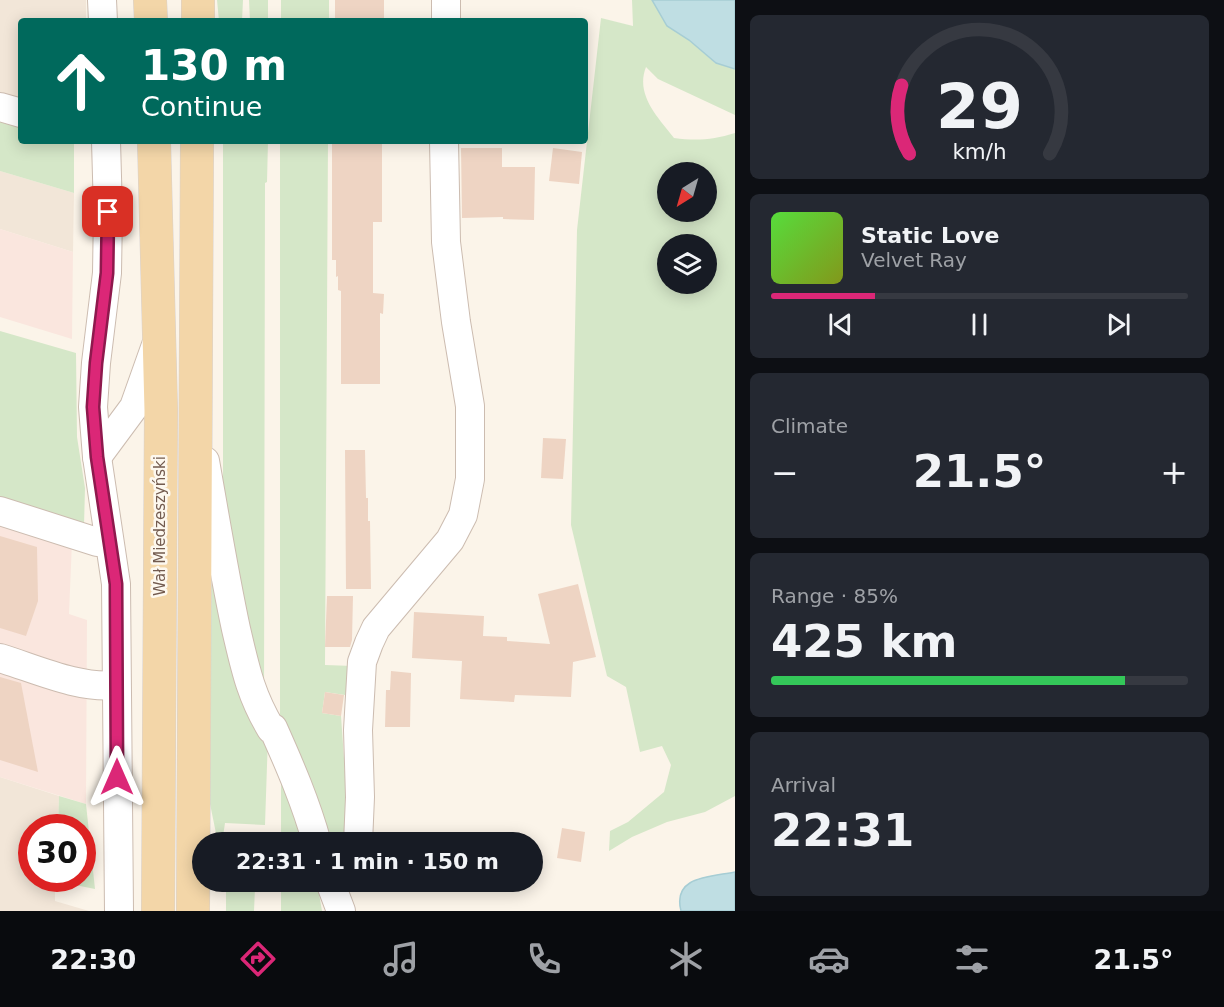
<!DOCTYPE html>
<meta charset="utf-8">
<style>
body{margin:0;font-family:"DejaVu Sans",sans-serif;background:#242831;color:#f1f3f6;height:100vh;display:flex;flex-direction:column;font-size:22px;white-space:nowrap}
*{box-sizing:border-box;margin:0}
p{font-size:20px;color:#9ea1a6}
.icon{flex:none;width:33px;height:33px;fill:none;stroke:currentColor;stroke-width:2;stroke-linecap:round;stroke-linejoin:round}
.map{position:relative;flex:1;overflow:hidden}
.sheet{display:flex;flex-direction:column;gap:15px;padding:15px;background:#0d0f14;width:489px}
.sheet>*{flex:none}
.guide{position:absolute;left:18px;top:18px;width:570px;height:126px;border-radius:6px;box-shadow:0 3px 15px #0003;background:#00695c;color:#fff;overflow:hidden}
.needle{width:39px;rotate:217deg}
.tools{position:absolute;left:657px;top:162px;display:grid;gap:12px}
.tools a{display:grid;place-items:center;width:60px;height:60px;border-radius:50%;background:#171b24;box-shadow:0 3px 15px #0003;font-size:30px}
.speed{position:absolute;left:18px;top:814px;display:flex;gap:12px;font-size:30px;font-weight:700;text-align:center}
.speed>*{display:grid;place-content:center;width:78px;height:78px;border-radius:50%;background:#171b24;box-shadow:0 3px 15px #0003;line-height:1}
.speed .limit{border:9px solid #d22;background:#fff;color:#111}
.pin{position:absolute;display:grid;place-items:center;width:51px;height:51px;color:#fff;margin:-26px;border-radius:12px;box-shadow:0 3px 9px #0006}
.me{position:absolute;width:66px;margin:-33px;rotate:0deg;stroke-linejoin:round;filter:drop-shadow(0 0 4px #0008)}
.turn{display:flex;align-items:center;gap:21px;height:126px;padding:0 24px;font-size:27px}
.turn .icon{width:78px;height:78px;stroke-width:2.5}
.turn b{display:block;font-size:42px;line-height:51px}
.big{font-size:45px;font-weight:600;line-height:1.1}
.sheet .widget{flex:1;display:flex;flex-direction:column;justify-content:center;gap:9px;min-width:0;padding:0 21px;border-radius:9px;background:#242831}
.sheet .dial{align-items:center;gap:0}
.dial svg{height:156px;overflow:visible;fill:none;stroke:#363941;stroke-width:7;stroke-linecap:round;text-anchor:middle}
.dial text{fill:#f1f3f6;stroke:none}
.song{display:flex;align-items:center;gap:18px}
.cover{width:72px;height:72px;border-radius:9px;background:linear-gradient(135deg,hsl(110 70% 55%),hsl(70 70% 35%))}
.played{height:6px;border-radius:3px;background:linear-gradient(90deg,#db2777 25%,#363941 25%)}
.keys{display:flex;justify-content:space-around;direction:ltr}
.heat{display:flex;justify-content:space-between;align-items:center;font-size:33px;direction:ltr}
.charge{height:9px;border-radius:4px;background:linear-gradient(90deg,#34c759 85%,#363941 0)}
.trip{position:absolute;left:192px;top:832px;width:351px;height:60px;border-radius:30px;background:#171b24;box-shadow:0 3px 15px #0003;font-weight:600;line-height:60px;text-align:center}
.menu{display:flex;height:96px;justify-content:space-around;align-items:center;background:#090b0e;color:#9ea1a6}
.menu .icon{width:42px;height:42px}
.menu .active{color:#db2777}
.menu b{font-size:27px;color:#f1f3f6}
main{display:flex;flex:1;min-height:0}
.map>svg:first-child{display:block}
</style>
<main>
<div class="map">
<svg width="735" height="911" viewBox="0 0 735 911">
<rect width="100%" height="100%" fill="#fbf4e9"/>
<g fill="#f2e6d8">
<path d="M0,0h86v21h-65v85l-21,-6z"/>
<path d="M0,171l74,22 -1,59 -73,-23z"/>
<path d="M0,777l59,19 -1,32h-26v51h23v22l34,10h-89z"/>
</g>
<g fill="#fae6de">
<path d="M0,229l73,23 -1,87 -72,-22z"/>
<path d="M0,518l72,23 -3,73 18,6 -1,184 -86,-27z"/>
</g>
<g fill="#d5e7c8" fill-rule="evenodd">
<path d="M217,0h26l-1,21h-23z"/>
<path d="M249,0h19v21h-18z"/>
<rect x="281" y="0" width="48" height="21"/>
<path d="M632,0h20l15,26 22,14 26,23 20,6v46l-77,-36 -12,-12c-11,28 12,50 28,71 22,3 39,2 61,-5v663l-30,16 -38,10 -35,15 -23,14 1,-20 18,-9 36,-30 7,-27 -9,-19 -22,6 -14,-65 -19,-11 -36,-151 6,-295 24,-212 32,8zM668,172h38v40h-38zM668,244h38v40h-38z"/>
<path d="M0,113l21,6v22h53v52l-74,-22z"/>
<path d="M223,141h45l-1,41 -2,1 -1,522 -41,-211z"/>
<path d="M280,141h48l-3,524 28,1 -8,29 -20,-3 -3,21 19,3 9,127h-28l-42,-110z"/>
<path d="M0,331l76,22 1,84 8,51 -1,38 -84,-27z"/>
<path d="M212,537l56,199 -3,89 -40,-2 -3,20h-4l-9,-44z"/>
<path d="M281,770l28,73h-28z"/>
<path d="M59,796l27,8 9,85 -40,-8v-2h27v-51h-24z"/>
<path d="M234,833h31l-1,10h-33z"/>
<path d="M226,882h38v5l-9,1 -1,23h-28z"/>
<path d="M281,882h36l5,29h-41z"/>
</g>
<g fill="#bfdee3" stroke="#a6cdd4" stroke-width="1.5">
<path d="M652,0h83v69l-19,-6 -27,-23 -22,-14z"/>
<path d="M735,872v39h-54c-9,-35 29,-34 54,-39z"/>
</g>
<g fill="#eed4c3">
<rect x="335" y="0" width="49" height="21"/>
<path d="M332,141h50v81h-9v71l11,1 -1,20 -3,-1v71h-39v-93l-3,-1v-14l-2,1v-17h-4z"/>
<path d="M461,148h41v19h33l-1,53 -31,-1v-2l-41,1z"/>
<path d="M553,148l29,4 -3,32 -30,-3z"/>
<path d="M543,438l23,1 -3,40 -22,-1z"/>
<path d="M345,450h20l1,48h2v23h2l1,68h-25z"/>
<path d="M0,536l37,11 1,54 -12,35 -26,-8z"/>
<path d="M578,584l18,73 -23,5 -2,35 -56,-2 -1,7 -54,-3 2,-38 -50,-3 2,-46 70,4 -1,20 24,1v4l43,3 -12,-50z"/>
<path d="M327,596h26l-1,44 -2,7h-25z"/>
<path d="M391,671l20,2 -1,54h-25l1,-37h4z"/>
<path d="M0,677l21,6 17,89 -38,-12z"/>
<path d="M325,692l19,3 -3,21 -19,-3z"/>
<path d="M562,828l23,4 -4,30 -24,-4z"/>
</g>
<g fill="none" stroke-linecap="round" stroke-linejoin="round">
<defs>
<g id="minor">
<path d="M102,0l1,21"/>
<path d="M446,21v-21"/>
<path d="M0,107l21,6"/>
<path d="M106,141l2,71 -1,61 -11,90 -3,44 4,50 19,127 3,327"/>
<path d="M97,457l37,-50 22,-62"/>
<path d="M205,461c10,56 19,112 31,168 9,38 14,65 35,100l2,-1c17,38 33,75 44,115"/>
<path d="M0,511l97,31"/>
<path d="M0,658c36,11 79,31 116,27"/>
<path d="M358,843l2,-46 -2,-67 4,-68 7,-19 7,-15 74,-88 13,-25 7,-36v-73l-14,-84 -10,-80 -2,-101"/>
<path d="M330,882l11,29"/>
</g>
<g id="major">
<path d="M150,0l1,21"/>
<path d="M198,21v-21"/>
<path d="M154,141l7,269 -3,501"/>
<path d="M193,911l4,-770"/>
</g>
</defs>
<use href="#minor" stroke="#ccbcb0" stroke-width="30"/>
<use href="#major" stroke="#d8d1ce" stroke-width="34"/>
<use href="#minor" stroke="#fff" stroke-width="28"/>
<use href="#major" stroke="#f3d6a8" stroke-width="33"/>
</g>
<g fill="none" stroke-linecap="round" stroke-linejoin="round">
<defs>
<path id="route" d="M108,212l-1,61 -11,90 -3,44 4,50 19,127 1,193"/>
</defs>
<use href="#route" stroke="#8e194d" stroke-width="15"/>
<use href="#route" stroke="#db2777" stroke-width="10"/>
</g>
<g text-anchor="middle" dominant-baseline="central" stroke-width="5" stroke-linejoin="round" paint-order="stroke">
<g font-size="15" fill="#735b4f" stroke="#fdf8ef">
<text transform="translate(160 526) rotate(-90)">Wał Miedzeszyński</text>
</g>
</g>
</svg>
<div class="tools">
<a><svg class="needle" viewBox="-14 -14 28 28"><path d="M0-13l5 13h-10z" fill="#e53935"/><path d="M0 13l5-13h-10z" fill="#9ea1a6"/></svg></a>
<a><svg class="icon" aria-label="layers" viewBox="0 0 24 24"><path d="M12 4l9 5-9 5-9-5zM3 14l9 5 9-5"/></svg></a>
</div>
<div class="speed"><div class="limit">30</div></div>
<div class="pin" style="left:108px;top:212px;background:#d93025"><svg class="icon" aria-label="arrive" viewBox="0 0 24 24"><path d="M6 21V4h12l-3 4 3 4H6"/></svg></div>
<svg class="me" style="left:117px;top:777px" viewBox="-20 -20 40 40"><path d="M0-17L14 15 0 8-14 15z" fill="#db2777" stroke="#fff" stroke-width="4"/></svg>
<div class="trip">22:31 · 1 min · 150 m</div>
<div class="guide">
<div class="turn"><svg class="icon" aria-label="ahead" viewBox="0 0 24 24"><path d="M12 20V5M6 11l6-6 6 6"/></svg><div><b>130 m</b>Continue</div></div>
</div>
</div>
<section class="sheet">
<div class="widget dial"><svg viewBox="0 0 100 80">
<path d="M14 69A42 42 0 1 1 86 69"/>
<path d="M14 69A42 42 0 0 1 10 34" stroke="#db2777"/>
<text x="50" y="56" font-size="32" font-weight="700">29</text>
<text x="50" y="72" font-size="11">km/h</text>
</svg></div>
<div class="widget">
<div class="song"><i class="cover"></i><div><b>Static Love</b><p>Velvet Ray</p></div></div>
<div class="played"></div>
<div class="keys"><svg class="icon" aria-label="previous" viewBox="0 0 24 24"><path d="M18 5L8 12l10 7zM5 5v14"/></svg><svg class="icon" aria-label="pause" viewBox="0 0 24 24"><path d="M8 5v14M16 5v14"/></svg><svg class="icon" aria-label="next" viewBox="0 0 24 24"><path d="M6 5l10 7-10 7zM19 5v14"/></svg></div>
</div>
<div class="widget"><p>Climate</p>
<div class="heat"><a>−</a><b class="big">21.5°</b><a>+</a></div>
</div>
<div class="widget"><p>Range · 85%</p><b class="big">425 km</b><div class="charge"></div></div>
<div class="widget"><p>Arrival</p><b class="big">22:31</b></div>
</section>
</main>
<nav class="menu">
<b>22:30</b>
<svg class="icon active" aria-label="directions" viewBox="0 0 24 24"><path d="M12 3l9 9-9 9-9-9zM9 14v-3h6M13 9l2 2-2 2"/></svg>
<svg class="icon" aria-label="music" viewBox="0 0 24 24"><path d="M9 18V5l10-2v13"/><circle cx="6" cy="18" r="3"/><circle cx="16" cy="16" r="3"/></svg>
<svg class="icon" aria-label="phone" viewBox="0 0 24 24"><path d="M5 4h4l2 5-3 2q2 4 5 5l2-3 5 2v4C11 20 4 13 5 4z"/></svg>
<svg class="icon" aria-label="climate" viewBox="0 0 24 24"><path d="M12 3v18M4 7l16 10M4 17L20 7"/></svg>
<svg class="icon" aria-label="car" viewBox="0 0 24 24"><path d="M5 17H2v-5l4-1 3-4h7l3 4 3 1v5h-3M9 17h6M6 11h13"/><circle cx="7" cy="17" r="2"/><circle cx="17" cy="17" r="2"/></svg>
<svg class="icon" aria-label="filters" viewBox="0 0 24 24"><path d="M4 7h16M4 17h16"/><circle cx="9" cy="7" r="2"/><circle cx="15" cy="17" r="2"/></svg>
<b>21.5°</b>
</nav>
